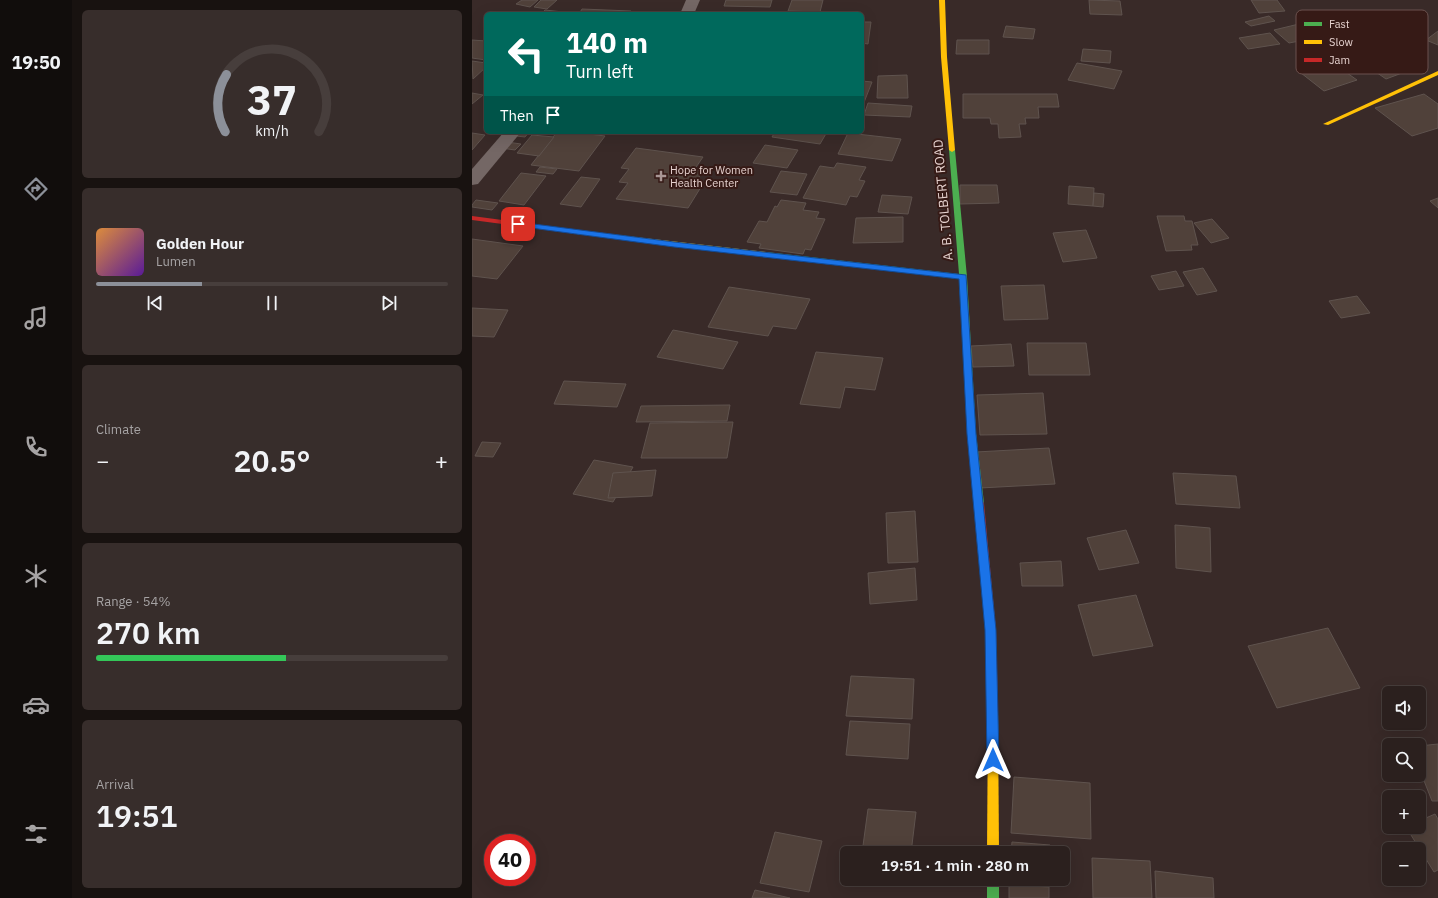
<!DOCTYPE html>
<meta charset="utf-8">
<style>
body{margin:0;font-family:"IBM Plex Sans",sans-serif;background:#372d2b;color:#f1f3f6;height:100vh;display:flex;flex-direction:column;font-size:15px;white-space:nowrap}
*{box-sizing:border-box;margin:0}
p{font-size:13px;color:#a6a3a4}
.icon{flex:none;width:22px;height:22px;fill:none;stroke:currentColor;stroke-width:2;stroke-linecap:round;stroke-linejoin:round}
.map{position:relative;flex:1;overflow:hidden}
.side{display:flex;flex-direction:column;gap:10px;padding:10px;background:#181210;width:400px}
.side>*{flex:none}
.guide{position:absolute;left:12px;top:12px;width:380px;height:122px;border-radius:6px;box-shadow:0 4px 16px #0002,0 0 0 1px #473e3c;background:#00695c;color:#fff;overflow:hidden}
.fabs{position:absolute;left:910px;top:686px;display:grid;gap:8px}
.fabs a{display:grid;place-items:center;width:44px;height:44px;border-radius:6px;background:#2b201e;box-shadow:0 4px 16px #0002,0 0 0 1px #473e3c;font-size:20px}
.speed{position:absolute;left:12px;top:834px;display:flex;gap:8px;font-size:20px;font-weight:700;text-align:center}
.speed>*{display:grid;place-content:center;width:52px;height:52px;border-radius:50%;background:#2b201e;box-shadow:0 4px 16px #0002,0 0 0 1px #473e3c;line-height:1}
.speed .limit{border:6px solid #d22;background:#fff;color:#111}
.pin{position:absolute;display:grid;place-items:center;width:34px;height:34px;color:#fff;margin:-17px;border-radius:8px;box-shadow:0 2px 6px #0006}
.me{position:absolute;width:44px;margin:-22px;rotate:0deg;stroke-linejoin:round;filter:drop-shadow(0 0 3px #0008)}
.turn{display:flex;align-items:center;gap:14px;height:84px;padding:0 16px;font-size:18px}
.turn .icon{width:52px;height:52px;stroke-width:2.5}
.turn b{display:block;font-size:28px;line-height:34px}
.then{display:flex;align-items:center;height:38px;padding:0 16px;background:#0003;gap:8px;font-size:15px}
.big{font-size:30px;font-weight:600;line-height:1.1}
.side .card{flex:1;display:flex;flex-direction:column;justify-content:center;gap:6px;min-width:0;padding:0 14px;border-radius:6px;background:#372d2b}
.side .dial{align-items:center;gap:0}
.dial svg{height:104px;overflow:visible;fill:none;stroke:#473e3c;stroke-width:7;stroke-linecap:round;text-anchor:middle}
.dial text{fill:#f1f3f6;stroke:none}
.song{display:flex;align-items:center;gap:12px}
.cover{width:48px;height:48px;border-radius:6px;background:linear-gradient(135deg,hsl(30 70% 55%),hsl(270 70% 35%))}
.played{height:4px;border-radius:2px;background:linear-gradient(90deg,#8c9099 30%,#473e3c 30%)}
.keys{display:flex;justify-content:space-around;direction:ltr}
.heat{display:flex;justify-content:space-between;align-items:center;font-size:22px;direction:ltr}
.charge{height:6px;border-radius:3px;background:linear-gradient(90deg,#34c759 54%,#473e3c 0)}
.trip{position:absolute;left:368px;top:846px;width:230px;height:40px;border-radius:6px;background:#2b201e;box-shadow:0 4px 16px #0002,0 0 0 1px #473e3c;font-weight:600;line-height:40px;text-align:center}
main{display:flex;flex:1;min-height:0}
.menu{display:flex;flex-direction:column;width:72px;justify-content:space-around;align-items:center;background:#110d0c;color:#a6a3a4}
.menu .icon{width:28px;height:28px}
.menu .active{color:#8c9099}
.menu b{font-size:18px;color:#f1f3f6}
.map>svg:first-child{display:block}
</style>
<main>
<nav class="menu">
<b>19:50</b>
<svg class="icon active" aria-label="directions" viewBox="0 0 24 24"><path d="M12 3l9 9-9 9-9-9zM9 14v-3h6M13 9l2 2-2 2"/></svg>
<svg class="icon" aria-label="music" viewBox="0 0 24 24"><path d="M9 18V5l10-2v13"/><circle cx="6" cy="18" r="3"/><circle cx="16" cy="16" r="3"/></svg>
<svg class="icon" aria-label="phone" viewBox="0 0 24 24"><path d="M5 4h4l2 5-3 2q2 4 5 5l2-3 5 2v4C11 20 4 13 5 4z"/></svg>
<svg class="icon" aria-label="climate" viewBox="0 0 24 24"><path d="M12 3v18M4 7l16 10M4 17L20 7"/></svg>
<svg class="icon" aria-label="car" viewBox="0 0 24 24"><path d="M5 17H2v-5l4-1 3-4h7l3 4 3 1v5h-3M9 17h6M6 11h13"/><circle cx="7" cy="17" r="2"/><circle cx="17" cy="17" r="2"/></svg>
<svg class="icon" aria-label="filters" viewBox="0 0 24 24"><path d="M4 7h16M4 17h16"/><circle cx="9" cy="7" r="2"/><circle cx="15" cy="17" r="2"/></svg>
</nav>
<section class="side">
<div class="card dial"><svg viewBox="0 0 100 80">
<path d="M14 69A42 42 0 1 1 86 69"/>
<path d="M14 69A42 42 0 0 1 15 25" stroke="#8c9099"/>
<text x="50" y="56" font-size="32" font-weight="700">37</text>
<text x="50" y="72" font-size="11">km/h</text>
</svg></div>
<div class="card">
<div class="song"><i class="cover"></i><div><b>Golden Hour</b><p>Lumen</p></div></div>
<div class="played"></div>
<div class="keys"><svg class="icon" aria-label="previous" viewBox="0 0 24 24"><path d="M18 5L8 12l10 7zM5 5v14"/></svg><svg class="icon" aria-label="pause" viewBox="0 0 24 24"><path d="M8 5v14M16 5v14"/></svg><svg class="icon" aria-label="next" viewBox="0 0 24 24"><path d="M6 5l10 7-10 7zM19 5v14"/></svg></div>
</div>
<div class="card"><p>Climate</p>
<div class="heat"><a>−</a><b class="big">20.5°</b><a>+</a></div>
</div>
<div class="card"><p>Range · 54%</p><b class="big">270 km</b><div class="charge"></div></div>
<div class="card"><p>Arrival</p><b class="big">19:51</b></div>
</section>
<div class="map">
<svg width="966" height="898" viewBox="0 0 966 898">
<rect width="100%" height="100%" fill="#392a28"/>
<g fill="#50413a" stroke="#5f534e">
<path d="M50,0h16l-8,7 -14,-3z"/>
<path d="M69,0h16l-10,9 -13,-2z"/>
<path d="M254,0h46l-2,7 -46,-1z"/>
<path d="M320,0h31l-3,12 -32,-1z"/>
<path d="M617,0l31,1 2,14 -32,-1z"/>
<path d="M779,0h26l8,11 -26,2z"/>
<path d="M110,9l49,2 -2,3h-50z"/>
<path d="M73,10l27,3 -31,1z"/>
<path d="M797,16l6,5 -24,5 -6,-4z"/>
<path d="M390,22h9l-3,22 -6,-1z"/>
<path d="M827,24l16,14 -26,5 -15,-13z"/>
<path d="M534,26l29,3 -2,10 -30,-2z"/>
<path d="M966,31v14l-12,-5z"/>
<path d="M798,33l10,11 -32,5 -9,-11z"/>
<path d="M0,40l14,1v19l-14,-2z"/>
<path d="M485,40h32v14h-33z"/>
<path d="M926,48l16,10 -22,8 10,7 -16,6 -26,-18z"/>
<path d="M611,49l28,2 -1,12 -29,-2z"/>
<path d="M0,61l14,2v4l-13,12z"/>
<path d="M605,63l45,8 -8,18 -46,-9z"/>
<path d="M861,63l24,17 -33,11 -23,-18z"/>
<path d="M435,75l1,23h-31l1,-22z"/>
<path d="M390,81l10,1 -9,23 -1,-1z"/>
<path d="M0,93l11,2 -11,9z"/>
<path d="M491,94h94l2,13h-21l1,11h-14l1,6h-7l2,13 -22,1 -1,-14h-7l-1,-6h-27z"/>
<path d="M952,94l14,10v24l-26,8 -37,-28z"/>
<path d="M396,103l44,3 -2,11 -46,-2z"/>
<path d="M47,132h10l-4,5 -9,-1z"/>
<path d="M85,132h16l32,4 -26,35 -48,-6z"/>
<path d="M303,132h52l-7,12 -48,-7z"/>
<path d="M0,133l13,2 -13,15z"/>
<path d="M376,133l53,6 -9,22 -54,-7z"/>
<path d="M60,135l22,2 -15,19 -22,-3z"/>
<path d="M35,142l14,2 -6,6 -14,-2z"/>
<path d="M293,145l33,5 -11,18 -34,-5z"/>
<path d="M164,148l67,9 -9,13 9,1 -10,15 8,1 -13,21 -72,-9 12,-16 -9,-1 10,-13 -8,-1z"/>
<path d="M365,163l29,4 -7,13 6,1 -8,16 -7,-1 -4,9 -43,-7 17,-32 14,2z"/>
<path d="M68,167l17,2 -4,5 -17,-2z"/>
<path d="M309,171l26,3 -10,21 -27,-3z"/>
<path d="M49,173l25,3 -22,29 -25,-4z"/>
<path d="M109,177l19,2 -19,28 -21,-3z"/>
<path d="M488,185h37l2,18 -39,1z"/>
<path d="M597,186l25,2 -1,18 -25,-2z"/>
<path d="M622,193l10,1 -1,13 -10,-1z"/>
<path d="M410,195l30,2 -4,17 -30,-2z"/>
<path d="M966,198v10l-8,-7z"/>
<path d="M4,200l22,3 -6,7 -20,-3v-2z"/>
<path d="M309,200l25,3 -3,7 16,2 -3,6 9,1 -14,31 -6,-1 -2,5 -44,-6 2,-4 -14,-2 12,-21 8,1 8,-16 2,1z"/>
<path d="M685,216h27l1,5h7l6,24h-7l1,5 -26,1z"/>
<path d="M431,217v25l-50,1 3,-25z"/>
<path d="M740,219l17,19 -18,5 -17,-20z"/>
<path d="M614,230l11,28 -34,4 -10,-29z"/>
<path d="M0,239l51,7 -26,33 -25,-3z"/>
<path d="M731,268l14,23 -20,4 -14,-23z"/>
<path d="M704,271l8,15 -25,4 -8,-14z"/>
<path d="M572,285l4,34 -44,1 -3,-34z"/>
<path d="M257,287l81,12 -14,30 -23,-3 -5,10 -60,-9z"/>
<path d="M885,296l13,17 -29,5 -12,-17z"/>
<path d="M0,308l36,2 -14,27 -22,-1z"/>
<path d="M201,330l65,12 -15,27 -66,-12z"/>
<path d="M555,343h59l4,32h-61z"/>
<path d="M539,344l3,22 -41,1 -2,-21z"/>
<path d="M344,352l67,6 -8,32 -30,-3 -5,21 -40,-4z"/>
<path d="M92,381l62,3 -9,23 -63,-3z"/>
<path d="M571,393l4,41 -67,1 -3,-40z"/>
<path d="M258,405l-3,16 -91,1 5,-16z"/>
<path d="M261,422l-6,36h-86l9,-35z"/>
<path d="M10,442l19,1 -8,14 -18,-1z"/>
<path d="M577,448l6,36 -75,4 -4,-36z"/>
<path d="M122,460l39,7 -20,35 -40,-8z"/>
<path d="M184,470l-4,26 -44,2 5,-25z"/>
<path d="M701,473l63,3 4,32 -64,-4z"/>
<path d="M443,511l3,51 -30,1 -2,-50z"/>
<path d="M703,525l35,3 1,44 -35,-4z"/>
<path d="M654,530l13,33 -40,7 -12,-32z"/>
<path d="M589,561l2,25h-41l-2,-23z"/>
<path d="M443,568l2,32 -47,4 -2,-31z"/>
<path d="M664,595l17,51 -60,10 -15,-51z"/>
<path d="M856,628l32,60 -83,20 -29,-62z"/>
<path d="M379,676l63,3 -2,40 -66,-3z"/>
<path d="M378,721l60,3 -2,35 -62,-4z"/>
<path d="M966,744v57h-6l-11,-28h4l-6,-14v-13z"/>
<path d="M542,777l76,6 1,56 -80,-6z"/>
<path d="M396,809l48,3 -5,41h-49z"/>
<path d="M963,814l3,5v51l-4,2 -28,-45h13v-6z"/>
<path d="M303,832l47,9 -13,51 -49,-9z"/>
<path d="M540,842l38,3 -1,8h-38z"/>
<path d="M620,858l58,3 2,37h-59z"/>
<path d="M683,871l58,7 1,20h-58z"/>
<path d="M537,885l40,2v11h-40z"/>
<path d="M283,890l35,8h-38z"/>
</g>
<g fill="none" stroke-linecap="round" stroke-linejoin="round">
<g fill="#746765" fill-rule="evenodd">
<path d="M214,0h14l-6,14h-14z"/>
<path d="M32,132h17l-43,52 -6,1v-16z"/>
</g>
<g fill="#4caf50" fill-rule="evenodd">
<path d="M480,148l3,2 12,127 9,156 8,70 -2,3 -3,1 -3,-1 -2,-3 -6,-70 -9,-154 -193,-23 -4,-2 4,-2 193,22 -10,-124z"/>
<rect x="515" y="879" width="12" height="19"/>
</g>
<g fill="#ffc107" fill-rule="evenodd">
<path d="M467,0h6l2,57 8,93 -3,2 -3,-2 -8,-93z"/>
<path d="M966,71v4l-110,50 -5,-1z"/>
<path d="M102,230l192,22 4,2 -4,2 -189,-22h-3z"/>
<path d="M521,706l4,1 1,4 1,142h-12l1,-142 1,-4z"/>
</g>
<g fill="#c62828" fill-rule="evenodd">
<path d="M0,216l105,14 4,2 -4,2 -105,-14z"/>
<path d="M507,499l3,1 2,3 12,127 2,81 -1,4 -4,1 -4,-1 -1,-4 -2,-81 -12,-127 2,-3z"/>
</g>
</g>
<path fill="#1a73e8" stroke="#114b97" d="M46,222l156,20 292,33 10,159 20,196 3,130 -2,4 -4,1 -4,-1 -2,-4 -2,-130 -18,-196 -8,-155 -285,-32 -158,-21 -1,-2z"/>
<path fill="#a99795" stroke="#361a16" stroke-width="1.5" d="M187 170h4v4h4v4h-4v4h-4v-4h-4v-4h4z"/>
<g text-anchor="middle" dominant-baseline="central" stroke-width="4" stroke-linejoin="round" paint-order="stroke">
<g font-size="11" fill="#e6d2cf" stroke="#361a16" text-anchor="start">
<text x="198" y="170">Hope for Women<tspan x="198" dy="13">Health Center</tspan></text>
</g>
<g font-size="13" fill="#e6d2cf" stroke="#361a16">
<text transform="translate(471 200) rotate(-95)">A. B. TOLBERT ROAD</text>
</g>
</g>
<rect x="824" y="10" width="132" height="64" rx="6" fill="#361a16" stroke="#6b514e" stroke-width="1"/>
<rect x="832" y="22" width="18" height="4" fill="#4caf50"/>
<rect x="832" y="40" width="18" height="4" fill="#ffc107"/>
<rect x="832" y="58" width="18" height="4" fill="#c62828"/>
<g font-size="11" fill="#e6d2cf">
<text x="857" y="28">Fast</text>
<text x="857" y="46">Slow</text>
<text x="857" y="64">Jam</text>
</g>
</svg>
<div class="fabs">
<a><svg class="icon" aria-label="sound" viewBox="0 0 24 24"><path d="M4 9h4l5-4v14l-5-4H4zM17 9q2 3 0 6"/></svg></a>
<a><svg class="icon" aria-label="search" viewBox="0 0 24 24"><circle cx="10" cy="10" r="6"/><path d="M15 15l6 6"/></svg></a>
<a>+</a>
<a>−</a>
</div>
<div class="speed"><div class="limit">40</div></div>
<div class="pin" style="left:46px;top:224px;background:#d93025"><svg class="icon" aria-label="arrive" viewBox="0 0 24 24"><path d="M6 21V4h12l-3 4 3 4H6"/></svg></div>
<svg class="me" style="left:521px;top:760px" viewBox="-20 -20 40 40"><path d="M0-17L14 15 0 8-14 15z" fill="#1a73e8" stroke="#fff" stroke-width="4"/></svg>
<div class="trip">19:51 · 1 min · 280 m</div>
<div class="guide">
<div class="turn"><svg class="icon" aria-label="left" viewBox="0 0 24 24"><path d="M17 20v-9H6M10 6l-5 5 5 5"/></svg><div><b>140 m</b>Turn left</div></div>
<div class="then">Then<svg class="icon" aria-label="arrive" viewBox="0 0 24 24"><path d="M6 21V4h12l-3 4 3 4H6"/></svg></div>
</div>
</div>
</main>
